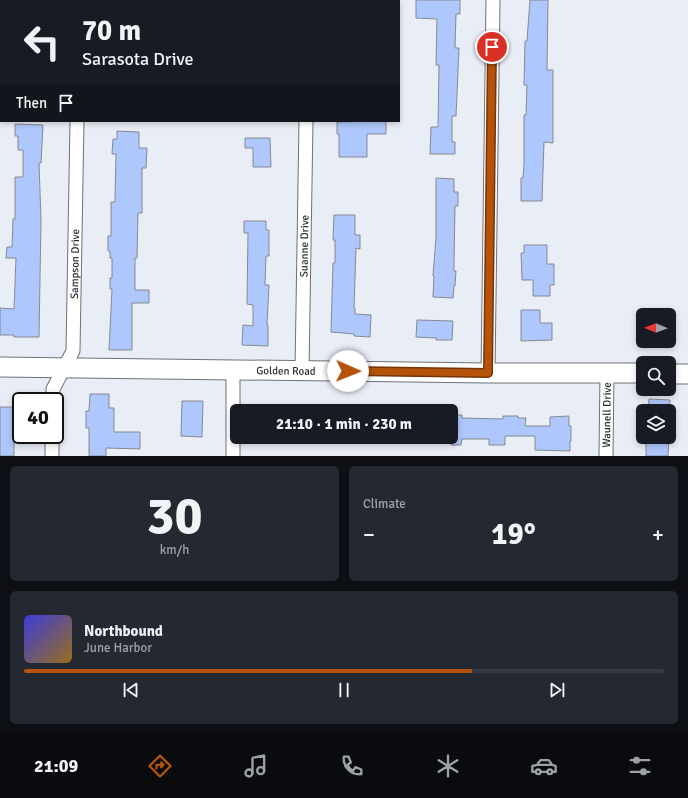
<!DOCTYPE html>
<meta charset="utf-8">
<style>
body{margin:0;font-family:Signika,sans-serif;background:#242831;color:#f1f3f6;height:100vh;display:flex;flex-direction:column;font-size:15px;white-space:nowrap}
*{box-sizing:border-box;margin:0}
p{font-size:13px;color:#9ea1a6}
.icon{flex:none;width:22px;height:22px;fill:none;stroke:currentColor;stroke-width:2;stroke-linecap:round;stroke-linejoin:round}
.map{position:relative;height:456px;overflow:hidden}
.panel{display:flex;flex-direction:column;gap:10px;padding:10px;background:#0d0f14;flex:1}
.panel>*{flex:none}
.banner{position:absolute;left:0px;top:0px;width:400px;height:122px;box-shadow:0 2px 6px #0003;background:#171b24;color:#f1f3f6;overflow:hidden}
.needle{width:26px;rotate:271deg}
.fabs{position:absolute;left:636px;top:308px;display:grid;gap:8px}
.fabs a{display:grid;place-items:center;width:40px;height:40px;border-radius:6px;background:#171b24;box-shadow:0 2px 6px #0003;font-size:20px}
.speed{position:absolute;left:12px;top:392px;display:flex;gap:8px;font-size:20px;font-weight:700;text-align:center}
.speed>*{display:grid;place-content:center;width:52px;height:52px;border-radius:50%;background:#171b24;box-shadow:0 2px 6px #0003;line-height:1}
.speed .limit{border:2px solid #111;border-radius:6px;background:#fff;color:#111}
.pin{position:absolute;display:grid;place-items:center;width:34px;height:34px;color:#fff;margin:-17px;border:2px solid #fff;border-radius:50%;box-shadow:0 1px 4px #0007}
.me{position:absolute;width:44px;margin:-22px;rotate:91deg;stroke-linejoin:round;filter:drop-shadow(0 0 3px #0008)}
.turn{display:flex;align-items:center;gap:14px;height:84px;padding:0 16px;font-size:18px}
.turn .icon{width:52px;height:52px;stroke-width:2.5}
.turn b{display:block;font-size:28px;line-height:34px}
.then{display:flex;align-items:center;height:38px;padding:0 16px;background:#0003;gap:8px;font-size:15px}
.big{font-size:30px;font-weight:800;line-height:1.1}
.panel .widget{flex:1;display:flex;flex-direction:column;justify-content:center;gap:6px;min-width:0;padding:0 14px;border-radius:6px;background:#242831}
.panel .dial{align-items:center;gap:0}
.dial b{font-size:52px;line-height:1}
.song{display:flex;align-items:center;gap:12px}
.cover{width:48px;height:48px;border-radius:6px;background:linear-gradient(135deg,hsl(240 70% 55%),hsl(40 70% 35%))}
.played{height:4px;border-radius:2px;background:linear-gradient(90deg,#b45309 70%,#363941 70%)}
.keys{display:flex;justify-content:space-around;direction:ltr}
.heat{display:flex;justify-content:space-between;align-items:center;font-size:22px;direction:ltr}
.panel .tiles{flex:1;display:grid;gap:10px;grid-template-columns:1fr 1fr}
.widget:last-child{grid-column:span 2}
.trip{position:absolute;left:230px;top:404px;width:228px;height:40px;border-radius:6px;background:#171b24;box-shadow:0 2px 6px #0003;font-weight:800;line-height:40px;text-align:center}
.tabs{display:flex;height:64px;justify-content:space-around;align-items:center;background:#090b0e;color:#9ea1a6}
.tabs .icon{width:28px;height:28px}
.tabs .selected{color:#b45309}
.tabs b{font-size:18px;color:#f1f3f6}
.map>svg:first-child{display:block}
</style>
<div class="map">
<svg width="688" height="456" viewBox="0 0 688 456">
<rect width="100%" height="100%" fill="#e9edf5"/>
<g fill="#aec7fc" stroke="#868990">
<path d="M416,0h44v14h-4l-1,34h4l-3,68h-4v26h3v12h-25l1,-27h7l1,-62h-3l1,-46 -21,-1z"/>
<path d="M530,0h18l-1,70h6v73l-9,-1 -2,59h-21v-23h2l1,-15v-48h2l1,-30h-3l1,-44h2z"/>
<path d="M386,121v13h-19v23h-28v-23h-2v-12z"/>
<path d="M15,124l28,1 -2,38h-2l2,57 -2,117h-25v-2h-14v-27l14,1 2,-51h-10l1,-11h5l1,-28h2v-42h8v-27h-5v-14h-3z"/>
<path d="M117,131l22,1v16h8l-1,20h-4v45h-4l-1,45h-2v32h14v13h-17v47h-23l3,-61h-2v-11h2v-20h-2v-7h-2v-15h3v-34h4l1,-48h-4l1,-15h4z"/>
<path d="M245,138h25l1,29h-18v-19h-8z"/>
<path d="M436,178l18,1v13h4v14h-3l-1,57v8h2l-1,15h-1l-1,12 -20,-1 1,-21h-1l3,-39z"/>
<path d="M334,215h21v20h5v14l-4,-1 -2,60h1v6l16,1 -1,22 -16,-1v-2l-23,-2 2,-69h2v-23h-2z"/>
<path d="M244,221h22v9h3v26h-3l-1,29h4l-2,40h1v21l-26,-1 1,-20 10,1v-21l-6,-1 1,-71h-4z"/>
<path d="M524,245h23v19h7v21h-4v11h-17v-16h-11l-1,-27h3z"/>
<path d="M521,310h19v13h12v17l-31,1z"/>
<path d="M417,320l36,1 -1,19h-16v-2l-20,-1z"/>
<path d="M90,394h19v14h5v24h26v17l-34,-1v8h-17v-28h-3v-17h3z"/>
<path d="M649,399l21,1 -1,11h-21z"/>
<path d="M182,401h21l-1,36 -21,-1z"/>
<path d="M0,407h20l-1,33h-5v16h-14z"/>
<path d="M451,415h11v3l41,1v-3h15v2h8l-1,8h25v-9l19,-1v10h2v15h-1v10l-35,-1v-14h-30v9h-16v-6h-27l-1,6h-10z"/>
<path d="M646,437h23l-1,19h-22z"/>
</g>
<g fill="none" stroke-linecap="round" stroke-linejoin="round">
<defs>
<g id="street">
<path d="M79,1v-1"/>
<path d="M308,1v-1"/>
<path id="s1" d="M302,371l4,-250"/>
<path d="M488,373l5,-373"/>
<path id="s2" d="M53,401v-12l20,-38 4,-230"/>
<path d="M52,456v-21"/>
<path d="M233,456v-86"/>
<path id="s3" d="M606,456l1,-83"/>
</g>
<g id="secondary">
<path id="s4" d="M0,367l488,6h155"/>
<path d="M669,374h19"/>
</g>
</defs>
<use href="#street" stroke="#6e7178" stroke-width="15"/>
<use href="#secondary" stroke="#6e7178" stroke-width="21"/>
<use href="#street" stroke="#fff" stroke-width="13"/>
<use href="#secondary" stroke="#fff" stroke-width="19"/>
</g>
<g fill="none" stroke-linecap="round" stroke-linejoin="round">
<defs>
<path id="route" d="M348,371l140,2 4,-326"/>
</defs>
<use href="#route" stroke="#753606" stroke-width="10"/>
<use href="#route" stroke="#b45309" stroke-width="7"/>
</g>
<g text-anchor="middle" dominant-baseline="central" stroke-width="3" stroke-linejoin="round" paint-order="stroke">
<g font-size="11" fill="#2e2f32" stroke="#fff">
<text stroke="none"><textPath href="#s1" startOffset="125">Suanne Drive</textPath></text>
<text stroke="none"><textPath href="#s2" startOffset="142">Sampson Drive</textPath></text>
<text stroke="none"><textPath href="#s4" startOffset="286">Golden Road</textPath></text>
<text stroke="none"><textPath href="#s3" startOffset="41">Waunell Drive</textPath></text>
</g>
</g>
</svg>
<div class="fabs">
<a><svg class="needle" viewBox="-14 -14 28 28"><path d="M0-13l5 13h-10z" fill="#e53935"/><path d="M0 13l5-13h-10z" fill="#9ea1a6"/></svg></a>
<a><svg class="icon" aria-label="search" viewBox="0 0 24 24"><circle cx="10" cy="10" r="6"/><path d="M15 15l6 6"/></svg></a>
<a><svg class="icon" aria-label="layers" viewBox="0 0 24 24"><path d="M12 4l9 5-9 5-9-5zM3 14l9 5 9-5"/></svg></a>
</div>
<div class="speed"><div class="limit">40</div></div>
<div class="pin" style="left:492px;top:47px;background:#d93025"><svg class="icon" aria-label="arrive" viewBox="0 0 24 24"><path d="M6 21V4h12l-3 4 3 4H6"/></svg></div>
<svg class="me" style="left:348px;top:371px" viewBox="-20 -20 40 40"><circle r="19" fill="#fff"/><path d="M0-13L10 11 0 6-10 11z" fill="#b45309"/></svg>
<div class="trip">21:10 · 1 min · 230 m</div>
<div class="banner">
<div class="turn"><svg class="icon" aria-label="left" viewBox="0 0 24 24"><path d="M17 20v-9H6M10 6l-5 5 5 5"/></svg><div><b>70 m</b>Sarasota Drive</div></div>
<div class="then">Then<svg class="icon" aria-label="arrive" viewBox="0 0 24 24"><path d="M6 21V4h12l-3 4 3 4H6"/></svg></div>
</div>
</div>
<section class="panel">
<div class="tiles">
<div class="widget dial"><b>30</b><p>km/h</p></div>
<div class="widget"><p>Climate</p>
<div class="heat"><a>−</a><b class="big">19°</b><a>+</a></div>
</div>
<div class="widget">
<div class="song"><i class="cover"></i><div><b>Northbound</b><p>June Harbor</p></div></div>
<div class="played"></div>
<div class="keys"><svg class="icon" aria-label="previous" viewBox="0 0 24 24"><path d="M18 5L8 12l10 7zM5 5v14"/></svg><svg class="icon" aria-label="pause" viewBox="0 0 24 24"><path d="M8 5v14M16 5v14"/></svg><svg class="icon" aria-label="next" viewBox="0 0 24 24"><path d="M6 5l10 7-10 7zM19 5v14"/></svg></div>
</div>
</div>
</section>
<nav class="tabs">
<b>21:09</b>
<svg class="icon selected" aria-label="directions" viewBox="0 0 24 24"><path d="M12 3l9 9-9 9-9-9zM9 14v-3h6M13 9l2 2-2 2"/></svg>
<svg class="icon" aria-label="music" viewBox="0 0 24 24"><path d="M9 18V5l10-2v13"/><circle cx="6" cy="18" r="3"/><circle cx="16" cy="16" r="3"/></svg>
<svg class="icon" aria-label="phone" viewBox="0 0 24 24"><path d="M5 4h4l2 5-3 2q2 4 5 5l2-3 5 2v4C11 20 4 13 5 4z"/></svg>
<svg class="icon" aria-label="climate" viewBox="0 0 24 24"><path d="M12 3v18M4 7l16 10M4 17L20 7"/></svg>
<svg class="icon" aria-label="car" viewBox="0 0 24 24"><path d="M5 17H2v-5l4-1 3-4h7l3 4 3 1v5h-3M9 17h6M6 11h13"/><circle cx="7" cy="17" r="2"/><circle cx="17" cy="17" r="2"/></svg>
<svg class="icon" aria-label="filters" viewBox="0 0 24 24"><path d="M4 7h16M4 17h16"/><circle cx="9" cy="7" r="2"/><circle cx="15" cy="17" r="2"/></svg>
</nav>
